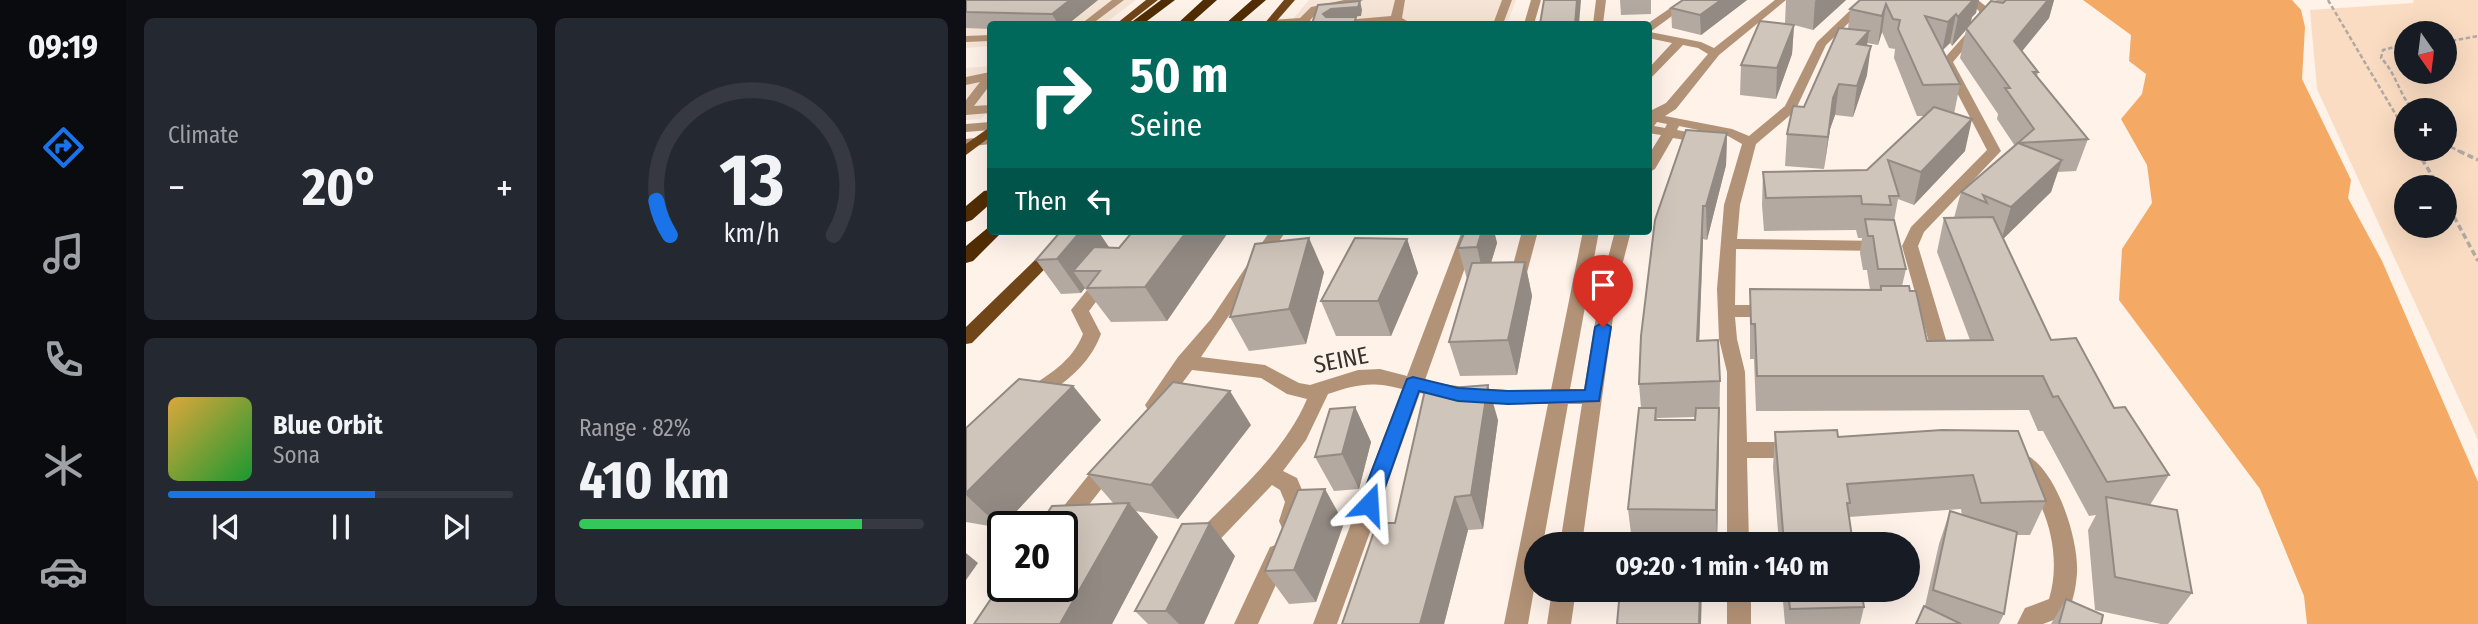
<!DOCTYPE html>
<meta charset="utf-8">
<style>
body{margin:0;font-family:"Fira Sans Condensed",sans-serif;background:#242831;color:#f1f3f6;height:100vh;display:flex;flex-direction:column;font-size:26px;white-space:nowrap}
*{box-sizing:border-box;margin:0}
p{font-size:23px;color:#9ea1a6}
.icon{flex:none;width:38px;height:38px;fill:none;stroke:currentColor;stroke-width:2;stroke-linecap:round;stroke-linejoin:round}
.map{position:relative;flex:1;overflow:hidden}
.drawer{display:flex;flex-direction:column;gap:18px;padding:18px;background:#0d0f14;width:840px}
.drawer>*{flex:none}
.banner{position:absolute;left:21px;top:21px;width:665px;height:214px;border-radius:7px;box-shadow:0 7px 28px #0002;background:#00695c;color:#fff;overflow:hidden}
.needle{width:46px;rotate:166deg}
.buttons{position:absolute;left:1428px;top:21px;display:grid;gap:14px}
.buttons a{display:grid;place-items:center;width:63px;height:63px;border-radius:50%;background:#171b24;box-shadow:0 7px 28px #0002;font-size:35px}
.speed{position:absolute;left:21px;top:511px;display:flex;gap:14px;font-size:35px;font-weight:700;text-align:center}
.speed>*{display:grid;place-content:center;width:91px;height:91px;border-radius:50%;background:#171b24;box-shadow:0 7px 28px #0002;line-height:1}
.speed .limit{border:4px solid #111;border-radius:10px;background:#fff;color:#111}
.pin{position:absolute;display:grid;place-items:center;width:60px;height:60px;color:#fff;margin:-72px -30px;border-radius:50% 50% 50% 0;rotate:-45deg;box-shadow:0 0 7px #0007}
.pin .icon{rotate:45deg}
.me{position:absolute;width:77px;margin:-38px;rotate:20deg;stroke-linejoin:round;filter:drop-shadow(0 0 5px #0008)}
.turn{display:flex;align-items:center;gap:24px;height:147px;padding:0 28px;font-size:32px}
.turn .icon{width:91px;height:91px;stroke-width:2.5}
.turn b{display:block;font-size:49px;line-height:60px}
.then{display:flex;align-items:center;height:66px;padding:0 28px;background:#0003;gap:14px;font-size:26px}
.big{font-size:52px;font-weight:700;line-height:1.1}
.drawer .tile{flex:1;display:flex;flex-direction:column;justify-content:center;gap:10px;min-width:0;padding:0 24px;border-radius:10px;background:#242831}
.drawer .dial{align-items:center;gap:0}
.dial svg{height:182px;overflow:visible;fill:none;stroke:#363941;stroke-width:7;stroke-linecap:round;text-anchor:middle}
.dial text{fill:#f1f3f6;stroke:none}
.song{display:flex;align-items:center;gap:21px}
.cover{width:84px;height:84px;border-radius:10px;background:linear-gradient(135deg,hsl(40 70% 55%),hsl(130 70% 35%))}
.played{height:7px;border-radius:4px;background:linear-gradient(90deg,#1a73e8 60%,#363941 60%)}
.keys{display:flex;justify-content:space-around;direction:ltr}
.heat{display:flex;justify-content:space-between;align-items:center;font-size:38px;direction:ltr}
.charge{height:10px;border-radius:5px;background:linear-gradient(90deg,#34c759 82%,#363941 0)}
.drawer .tiles{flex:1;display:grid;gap:18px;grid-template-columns:repeat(2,1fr)}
.trip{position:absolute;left:558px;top:532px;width:396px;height:70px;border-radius:35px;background:#171b24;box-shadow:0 7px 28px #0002;font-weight:700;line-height:70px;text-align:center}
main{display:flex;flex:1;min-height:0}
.menu{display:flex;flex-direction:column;width:126px;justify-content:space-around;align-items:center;background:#090b0e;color:#9ea1a6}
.menu .icon{width:49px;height:49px}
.menu .on{color:#1a73e8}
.menu b{font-size:32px;color:#f1f3f6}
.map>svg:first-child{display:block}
</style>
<main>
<nav class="menu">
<b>09:19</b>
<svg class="icon on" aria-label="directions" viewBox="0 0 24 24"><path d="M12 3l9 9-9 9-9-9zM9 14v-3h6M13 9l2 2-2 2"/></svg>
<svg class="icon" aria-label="music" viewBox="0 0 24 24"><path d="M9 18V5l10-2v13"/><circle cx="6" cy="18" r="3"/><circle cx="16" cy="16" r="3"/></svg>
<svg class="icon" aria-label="phone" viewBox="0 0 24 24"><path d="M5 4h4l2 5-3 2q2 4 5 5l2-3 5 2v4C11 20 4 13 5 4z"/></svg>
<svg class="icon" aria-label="climate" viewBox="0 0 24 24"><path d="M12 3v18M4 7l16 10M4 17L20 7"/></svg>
<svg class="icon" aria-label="car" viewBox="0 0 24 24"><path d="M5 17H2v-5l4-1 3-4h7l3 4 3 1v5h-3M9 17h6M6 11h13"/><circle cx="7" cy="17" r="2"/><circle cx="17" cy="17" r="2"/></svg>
</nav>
<section class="drawer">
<div class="tiles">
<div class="tile"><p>Climate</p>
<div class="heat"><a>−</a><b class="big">20°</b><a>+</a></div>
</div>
<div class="tile dial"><svg viewBox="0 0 100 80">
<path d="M14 69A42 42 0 1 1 86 69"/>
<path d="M14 69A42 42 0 0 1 8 54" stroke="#1a73e8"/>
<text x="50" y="56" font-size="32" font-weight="700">13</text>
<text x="50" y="72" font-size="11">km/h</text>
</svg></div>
<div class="tile">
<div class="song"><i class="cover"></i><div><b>Blue Orbit</b><p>Sona</p></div></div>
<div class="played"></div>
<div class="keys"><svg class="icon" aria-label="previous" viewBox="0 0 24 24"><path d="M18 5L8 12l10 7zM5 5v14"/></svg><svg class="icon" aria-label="pause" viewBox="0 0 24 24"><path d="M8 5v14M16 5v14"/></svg><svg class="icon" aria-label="next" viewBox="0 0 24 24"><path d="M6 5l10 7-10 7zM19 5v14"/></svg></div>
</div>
<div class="tile"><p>Range · 82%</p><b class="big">410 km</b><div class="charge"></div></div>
</div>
</section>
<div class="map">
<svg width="1512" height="624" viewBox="0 0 1512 624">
<rect width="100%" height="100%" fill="#fef2e9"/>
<g fill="#f6e5d7">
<path d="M0,0h170l-32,24h-114v22l-24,2z"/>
<path d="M343,0h207l-9,24h-218z"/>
<path d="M24,66v45l-10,8 -14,1v-52z"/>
</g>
<path fill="#fadcc2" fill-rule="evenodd" d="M1448,0h64v440l-161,-351 -7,-79 103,-7zM1440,33h39v39h-39zM1440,110h39v39h-39zM1440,187h39v39h-39z"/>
<path fill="#f4aa64" d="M1117,0h209l9,10 4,17 -3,52 49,101 -3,18 34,63 96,221v142h-171l-3,-28 -44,-107 -141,-189 3,-51 30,-46 -5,-38 -26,-46 21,-25 4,-20 -17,-13 2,-26z"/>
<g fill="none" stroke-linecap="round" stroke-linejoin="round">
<g stroke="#b2a9a2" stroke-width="2.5" stroke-dasharray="4.5 2.5" stroke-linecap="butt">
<path d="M1362,0l78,132"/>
<path d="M1479,42l33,-6"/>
<path d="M1440,44l-23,6 -2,8c15,15 18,36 32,52"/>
<path d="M1479,144l18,9"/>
<path d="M1450,149l2,4"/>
</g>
<g stroke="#b2a9a2" stroke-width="3.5" stroke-dasharray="6 3.5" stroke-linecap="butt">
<path d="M1451,151l22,36"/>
<path d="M1493,151l19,9"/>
<path d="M1479,200l33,61"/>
</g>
<g fill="#b39377" fill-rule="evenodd">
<path d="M146,0h12l-32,24h-11z"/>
<path d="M378,0h20l-45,11 -9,9 3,4 -47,-1 5,-3 29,-2 11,-11z"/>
<path d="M429,0h10l-3,18 10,6h-83l5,-3 57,-5z"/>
<path d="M536,0h10l-9,24h-10z"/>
<path d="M565,0h10l-7,24h-10z"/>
<path d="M630,0h10l-3,24h-10z"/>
<path d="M716,0h12l-44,32 51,10 13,6 61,-48h11l-67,55 -43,54 -11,7 67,13 17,7 36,-30 32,-64 44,-42h11l-46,45 -31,66 -39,33 -16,61 -3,34 146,2 8,5 -8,5 -147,-2 -1,56h37l9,6 -9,6h-37l2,22 8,33 2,70h50l7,2 3,6 -3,6 -7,2h-50l2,86h-22v-172l-8,-33 -2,-50 7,-84 18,-61 -14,-8 -49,-10 -2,4 30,6 2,3 -7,4 -29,-5 -18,31 -7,4v-17l13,-21 -13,-2v-21l18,-9 42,-49 -10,-6 -15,-3 -35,36v-12l24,-26 -24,-5 -1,-14zM691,122l10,2 -2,4 -11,-2z"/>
<path d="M1001,0h11l10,8 1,11 -36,43 48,89 -77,81 -6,14 34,114 -2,5h-14l-2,-5 -32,-114 9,-19 76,-77 -46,-88 38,-43v-8z"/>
<path d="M24,35v6l-24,1v-6z"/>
<path d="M24,72v13l-16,21 16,-1v8l-24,2v-15l14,-18 -14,3v-8z"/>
<path d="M24,122v8l-24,2v-8z"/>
<path d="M24,136v8l-24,3v-8z"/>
<path d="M304,231h16l-85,126 64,8 34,18 11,2 48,-15 22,-1 27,7 55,-145h16l-53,149c42,10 83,11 126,10l32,-159h16l-29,158h14l18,-108 13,-50h16l-13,50 -36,263h-22l22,-140h-14l-25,140h-7v34l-8,46h-24l44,-220 -90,-2 -38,-9 -83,231h-24l89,-235c-30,-8 -45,-5 -74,5l-22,46 -23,31 14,7 10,24 -9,26 -8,3 -8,-3 -3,-7 6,-19 -5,-12 -8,-5 -65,68 -8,3 -8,-3 -3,-7 3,-7c42,-43 92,-84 116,-140l-20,-5 -26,-16 -69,-8 -30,40 -7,3 -7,-3 -3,-5 33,-48 33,-38z"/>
<path d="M556,231h16l-13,49 -8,5 -8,-5z"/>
<path d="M140,273l8,5 -25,33 12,23c-12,32 -36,48 -63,67l-7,2 -7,-2 -3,-5 3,-5c24,-16 48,-29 59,-57l-12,-24 29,-36z"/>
<path d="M1056,453c34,12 57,87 55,120 -1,15 -4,28 -10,42l-24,9h-26l8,-16 24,-9c10,-32 4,-71 -12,-101 -7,-13 -19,-23 -25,-36l3,-6z"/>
<path d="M144,454l7,3 3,6 -3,6 -51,65 -4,1v-8h-15l56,-70z"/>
<path d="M312,544l8,3 4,7 -32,70h-24l36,-77z"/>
<path d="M586,590h24l-5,34h-24z"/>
<rect x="761" y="590" width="24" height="34"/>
</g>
<g fill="#704518" fill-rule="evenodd">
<path d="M180,0h12l-31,24h-11z"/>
<path d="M318,0h11l-21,24h-10z"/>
<path d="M24,127v10l-24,18v-11z"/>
<path d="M99,231h17l-110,112 -6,1v-17z"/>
</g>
<g fill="#512d04" fill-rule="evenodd">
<path d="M195,0h14l-32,24h-14z"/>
<path d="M237,0h14l-27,24h-13z"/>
<path d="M286,0h14l-28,24h-13z"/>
<path d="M24,190v14l-18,16 -6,2v-16l18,-15z"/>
<path d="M24,226v5h13l-30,30 -7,2v-17z"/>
</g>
</g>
<g fill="#b3a9a1" fill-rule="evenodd">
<path d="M0,0h132l-30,24h-78v5l-24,-1z"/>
<path d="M654,0h31v14l-30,1z"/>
<path d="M717,0h64l-46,35 -29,-7 -1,-20z"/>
<path d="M820,0h60l-33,30 -19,-5 -2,29 -16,45 -36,-4 1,-30 52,-40 -8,-2z"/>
<path d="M894,0l116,13 -4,4 -2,7 28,-22 -3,-2h59l-5,18 -27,33 16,21 -1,5 51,62 -12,32 -19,1 -6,20 -48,47 48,101 63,68 55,67 -19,30 42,88 -24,31h-7l-66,-14 -7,-80 8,-15 -7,1 -46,-85h-5l-9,-21 -273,1 -2,-52h-4v-70l120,1 -3,-20h-4l-3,-17 2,-15h-4l-2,-8 -92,1 -2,-26 1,-33 104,-2 58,-54h-8l-23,-58 1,-9 -6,-1 -7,-16 -4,13 -11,-2v32l-14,42 -18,-2 -5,14 -6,40 -39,-3 2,-32 17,-27 44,-78 2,-20zM1000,30l-6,28 38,56 -1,5 18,27 -54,46 -7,26h-10l-7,34 33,88 -43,1 -17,-50 -8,-5 4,-17 -12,-48 4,-22 16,6 51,-54 -11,-37 6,-30 -18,-34 8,-7 2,3z"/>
<path d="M761,133l-1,32 -19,75 -4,-1 -4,101 21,41 -3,163 -85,-2 -4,-33 13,-101 -2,-24zM729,417v3h-38v-2z"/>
<path d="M132,231l11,17h10l14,-17h96l-62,90 -56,1 -26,-34 -4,5 -20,1 -25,-34z"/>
<path d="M499,231h29l3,12 -6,20 34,-1 7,34 -15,79 -57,1 -11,-34 18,-63 -9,-31z"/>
<path d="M441,239l11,34 -27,63h-55l-15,-35z"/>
<path d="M358,272l-18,72 -57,7 -19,-34z"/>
<path d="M107,386l28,34 -100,108 -35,-6v-94z"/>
<path d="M389,407l16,35 -12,47 -25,2 -19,-34z"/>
<path d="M532,420l-15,109 -15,1 -24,94h-102l53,-101z"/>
<path d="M285,425l-73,94 -42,-8 22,26 -46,87h-138l140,-120 -26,-30z"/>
<path d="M976,430l104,71 -16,34h-14l-12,79 -5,10h-83l9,-18 14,-62 11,-33 12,4 -1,-6 -112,8 4,27h-74l-6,-77 2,-35 63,5z"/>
<path d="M378,523l-28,79 -27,2 -24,-33z"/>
<path d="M269,556l-31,68h-56l-13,-13z"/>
<path d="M816,590h79l3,17 -4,17h-75z"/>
<path d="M1100,599l35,25h-50z"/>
</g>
<g fill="#928a83">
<path d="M104,0h28l-30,24h-10l-6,-10z"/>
<path d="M611,0h4l-2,24h-4z"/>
<path d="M755,0h26l-46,35 -1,-20z"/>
<path d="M850,0h30l-33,30 2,-29z"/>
<path d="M1004,0h9l-3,13 -4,4 -2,8 -18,21 6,-29z"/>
<path d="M1082,0h6l-5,18 -43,53 8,-30z"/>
<path d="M394,1l2,9 -1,6 -27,2 -8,6 -3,-10 8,-5z"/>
<path d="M920,4l-4,28 -4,13 4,-29z"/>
<path d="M990,14l-6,29 -8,8 6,-29z"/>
<path d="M828,25l-2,29 -16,45 1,-31z"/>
<path d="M903,31l-4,29 -8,-16z"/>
<path d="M905,46l-4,29 -14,42 4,-31z"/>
<path d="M873,84l-4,31 -5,14 -6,40 9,-71z"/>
<path d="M1006,119l-7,32 -51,54 7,-33z"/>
<path d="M761,133l-1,32 -19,75 -1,-34z"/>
<path d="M1096,160l-11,32 -50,49 10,-34z"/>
<path d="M737,206v33l-5,136 -1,-34z"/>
<path d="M115,231h17l15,22 -40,18 12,17 -4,5 -24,-34z"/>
<path d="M221,231h42l-62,90 -22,-34z"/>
<path d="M516,231h12l3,12 -12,39 -8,-35z"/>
<path d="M343,238l15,34 -18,72 -17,-35z"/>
<path d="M441,239l11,34 -27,63 -13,-35z"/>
<path d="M559,262l7,34 -15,79 -9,-35z"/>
<path d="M522,385l10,35 -15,109 -12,-34z"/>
<path d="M107,386l28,34 -100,108 -35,-33v-2z"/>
<path d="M264,391l21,34 -73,94 -27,-34z"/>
<path d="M389,407l16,35 -12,47 -17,-35z"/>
<path d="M753,408v35l-2,101 -1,-34z"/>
<path d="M359,489l19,34 -28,79 -22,-32z"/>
<path d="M489,497l13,33 -24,94h-24z"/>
<path d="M163,503l29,34 -46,87h-52z"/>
<path d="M244,523l25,33 -31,68h-25l-13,-13z"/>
<path d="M0,553l12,10 -12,17z"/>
<path d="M734,590h2l-1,34h-2z"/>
</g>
<g fill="#d0c5bb" stroke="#928a83" stroke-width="2">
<path d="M0,0h104l-18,14 -86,-2z"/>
<path d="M578,0h33l-2,24h-35z"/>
<path d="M717,0h38l-21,15 -29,-7z"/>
<path d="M894,0h113l-15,17 -2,-3 -8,8 -23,-6 35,68 -37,1 -25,-56 2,-9 -7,-1 -7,-15 -4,12 -32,-7z"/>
<path d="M1040,0h42l-34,41 24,31h-5l55,67 -70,4 16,-14 -29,-41h5l-44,-60 25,-27 12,2z"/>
<path d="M394,1l-2,6 -27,2 -8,5 3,3h30l-2,7h-42l6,-19z"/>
<path d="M794,21l34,4 -17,43 -36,-3z"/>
<path d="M873,28l30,3 -12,13 14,2 -14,40 -18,-2 -6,14 -5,39 -41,-3 6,-28 11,1z"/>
<path d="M968,107l38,12 -51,53 -33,-12 11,36h-10l2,9 -29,-1 -1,-8 -95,2 -3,-26 104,-2z"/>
<path d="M720,130l41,3 -21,73h-3l-6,135 21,-1 2,41 -81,3 2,-48 14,-116z"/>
<path d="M1052,143l44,17 -51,47 -28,-12 4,8 -26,-11z"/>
<path d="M1027,217l58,123 25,-2 38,70 11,-1 44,68 -62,7 -49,-86 -5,1 -10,-21h-286l-2,-52h-4l-1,-35 131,1v-4h28l1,5h6l11,50 66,-1 -49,-122z"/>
<path d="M899,219l29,1 12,49h-28l-5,-33h-5z"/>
<path d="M95,231h20l-24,28 -21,1z"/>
<path d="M167,231h54l-42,56 -58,1 13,-17h-27l21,-24 25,1z"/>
<path d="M499,231h17l-5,16 -19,1z"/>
<path d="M343,238l-20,71 -59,8 25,-73z"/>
<path d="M389,238l52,1 -29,62h-57z"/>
<path d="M559,262l-17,78 -59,2 23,-79z"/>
<path d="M53,379l54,7 -107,107v-65z"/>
<path d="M207,382l57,9 -79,94 -63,-11z"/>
<path d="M522,385l-17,110 -16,2 -35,127h-78l35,-101h18l30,-133z"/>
<path d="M389,407l-13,47 -27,3 15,-48z"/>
<path d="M673,408h17l-1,12h40l1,-12h23l-3,102 -88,-1z"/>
<path d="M871,430l1,7 104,-7 76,1 28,70 -65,2 -8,-28 -126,9 3,19h-3l6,41h-69l-9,-112z"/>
<path d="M359,489l-31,81 -29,1 33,-81z"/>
<path d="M1140,497l71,13 15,83 -77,-16z"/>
<path d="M163,503l-69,121h-86l29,-43v5h59v-59h-24l14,-21z"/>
<path d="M984,511l67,21 -13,82 -71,-24z"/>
<path d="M244,523l-44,88h-31l47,-87z"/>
<rect x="658" y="542" width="77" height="2"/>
<path d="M654,590h80l-1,34h-82z"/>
<path d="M822,590h73l3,17 -74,2z"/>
<path d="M1100,599l37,16 -2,9h-42z"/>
<path d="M958,606l37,18h-45z"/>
</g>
<path fill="#1a73e8" stroke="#114b97" stroke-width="2" d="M637,322l8,5 -12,74 -91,3 -50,-3 -39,-10 -40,113 -3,6 -7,2 -7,-2 -3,-6 48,-125 6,-2 45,11 50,3 77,-1 10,-63z"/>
<g text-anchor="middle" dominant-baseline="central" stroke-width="5" stroke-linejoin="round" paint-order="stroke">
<g font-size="24" fill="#36322e" stroke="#fef2e9">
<text transform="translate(375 360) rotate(-11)">SEINE</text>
</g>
</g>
</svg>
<div class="buttons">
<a><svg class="needle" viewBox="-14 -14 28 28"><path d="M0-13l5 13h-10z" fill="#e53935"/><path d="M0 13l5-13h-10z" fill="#9ea1a6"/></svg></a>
<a>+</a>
<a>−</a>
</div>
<div class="speed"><div class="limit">20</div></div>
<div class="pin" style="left:637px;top:327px;background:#d93025"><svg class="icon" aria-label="arrive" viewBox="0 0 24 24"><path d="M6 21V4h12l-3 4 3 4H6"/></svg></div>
<svg class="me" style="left:403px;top:504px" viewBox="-20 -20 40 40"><path d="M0-17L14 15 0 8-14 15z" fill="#1a73e8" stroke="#fff" stroke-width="4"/></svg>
<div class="trip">09:20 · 1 min · 140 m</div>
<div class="banner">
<div class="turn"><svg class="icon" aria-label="right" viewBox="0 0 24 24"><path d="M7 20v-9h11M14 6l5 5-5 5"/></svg><div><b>50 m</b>Seine</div></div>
<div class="then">Then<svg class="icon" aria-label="left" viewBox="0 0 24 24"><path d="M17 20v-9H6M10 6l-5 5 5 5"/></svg></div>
</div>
</div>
</main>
